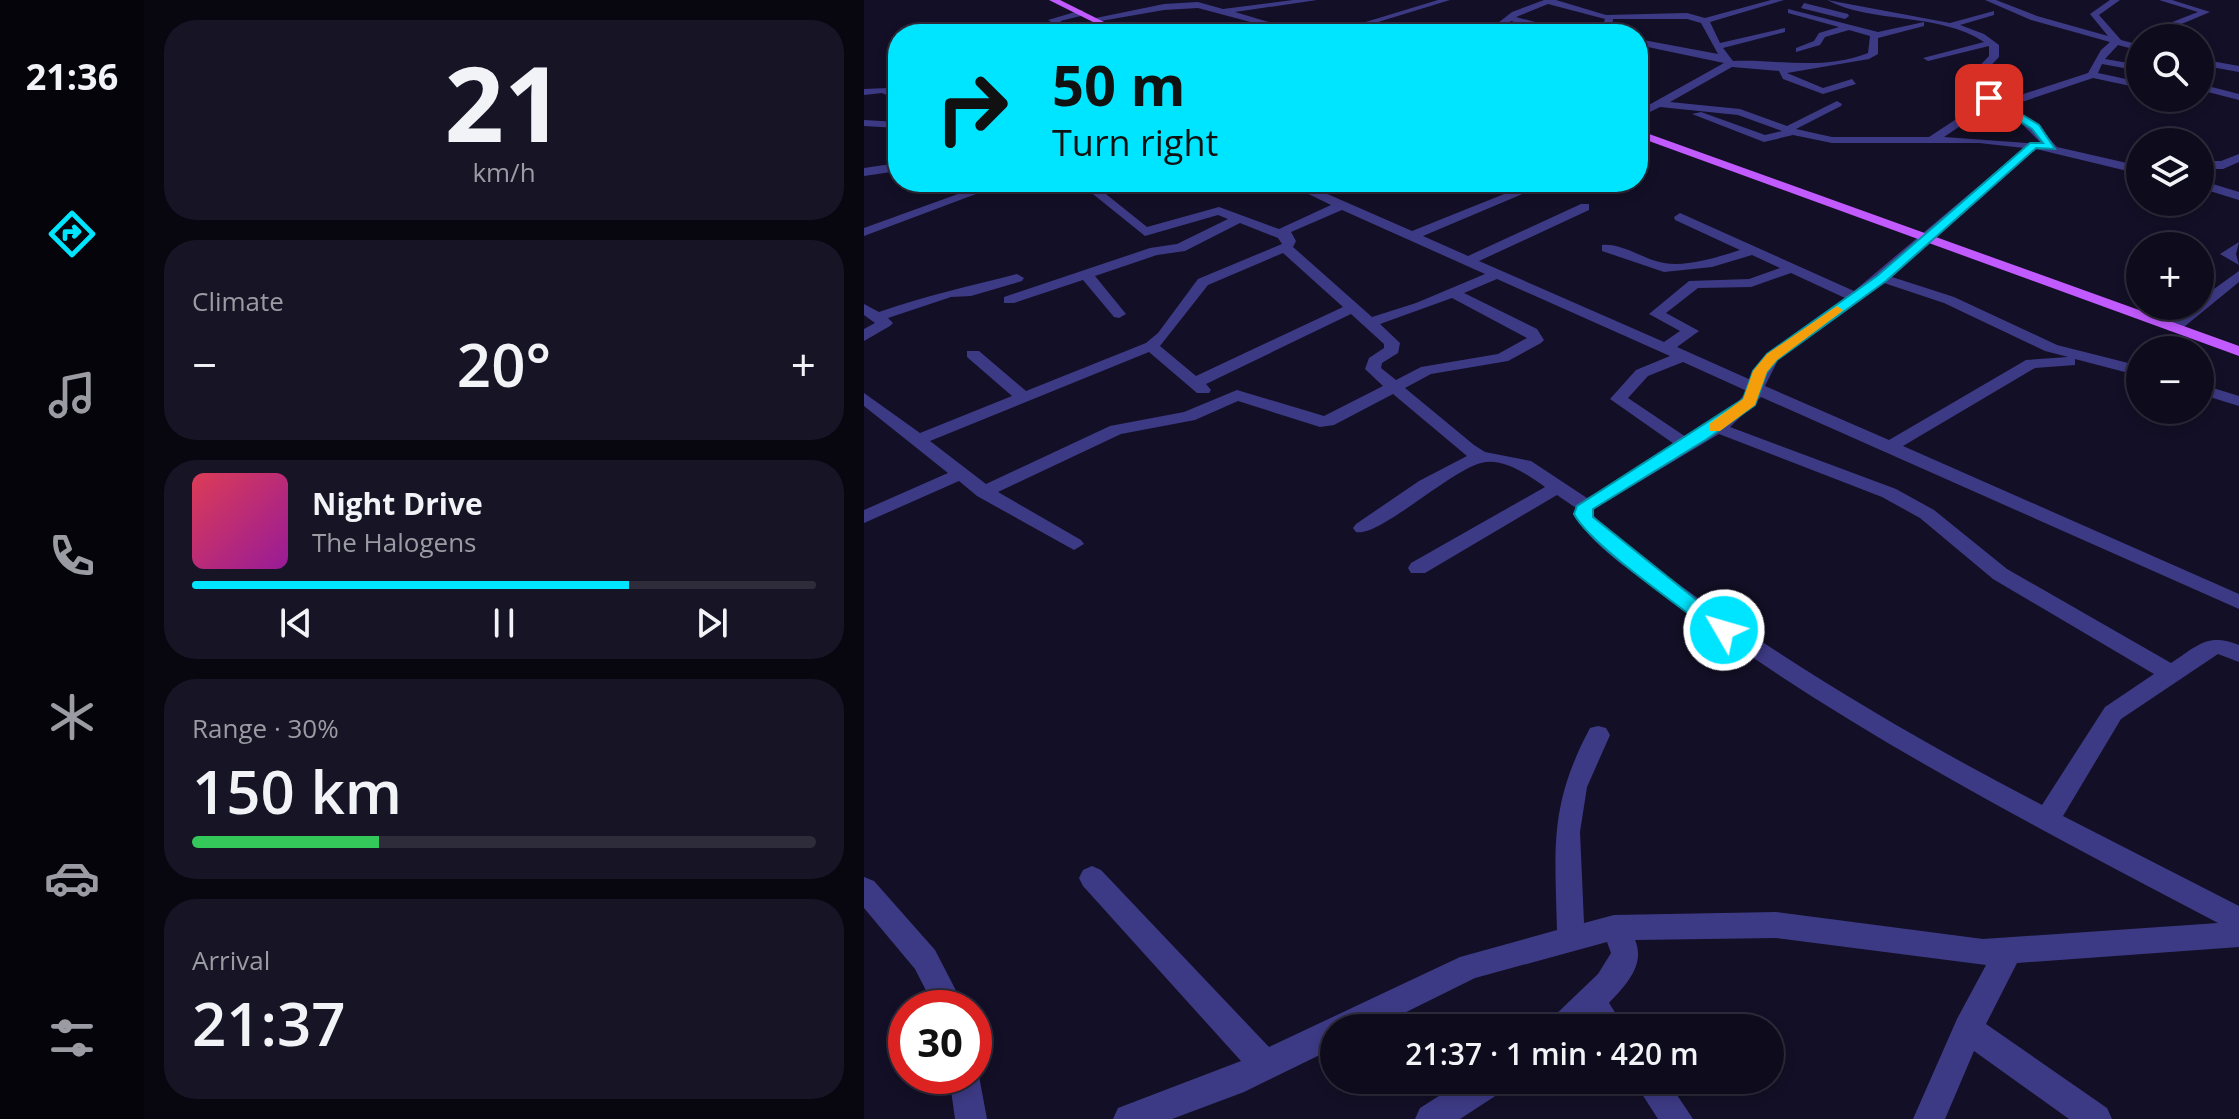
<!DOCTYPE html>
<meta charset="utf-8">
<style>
body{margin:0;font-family:"Open Sans",sans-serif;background:#171425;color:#f1f3f6;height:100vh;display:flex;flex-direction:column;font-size:30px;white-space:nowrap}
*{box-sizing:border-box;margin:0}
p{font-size:26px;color:#9b9ba3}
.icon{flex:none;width:44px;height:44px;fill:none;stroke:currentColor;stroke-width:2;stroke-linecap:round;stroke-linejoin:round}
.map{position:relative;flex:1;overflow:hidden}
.sheet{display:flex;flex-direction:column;gap:20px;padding:20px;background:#08060f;width:720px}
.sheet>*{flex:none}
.guide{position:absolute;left:24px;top:24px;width:760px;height:168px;border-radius:32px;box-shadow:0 4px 12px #0003,0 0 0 2px #2e2b3b;background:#00e5ff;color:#111;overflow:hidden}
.tools{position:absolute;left:1262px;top:24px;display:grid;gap:16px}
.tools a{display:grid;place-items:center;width:88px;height:88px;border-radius:50%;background:#0e0b1c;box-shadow:0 4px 12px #0003,0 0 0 2px #2e2b3b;font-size:40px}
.speed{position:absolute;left:24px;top:990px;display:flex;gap:16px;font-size:40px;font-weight:700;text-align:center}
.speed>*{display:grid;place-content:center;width:104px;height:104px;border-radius:50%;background:#0e0b1c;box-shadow:0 4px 12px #0003,0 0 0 2px #2e2b3b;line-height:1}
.speed .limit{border:12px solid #d22;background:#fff;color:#111}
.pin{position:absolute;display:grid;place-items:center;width:68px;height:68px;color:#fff;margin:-34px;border-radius:16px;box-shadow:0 4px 12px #0006}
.me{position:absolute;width:88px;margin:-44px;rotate:308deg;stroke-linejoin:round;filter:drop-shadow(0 0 6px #0008)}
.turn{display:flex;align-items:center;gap:28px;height:168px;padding:0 32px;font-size:36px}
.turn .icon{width:104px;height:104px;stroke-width:2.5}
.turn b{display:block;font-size:56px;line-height:68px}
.big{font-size:60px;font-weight:600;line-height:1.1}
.sheet .tile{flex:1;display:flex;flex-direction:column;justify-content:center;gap:12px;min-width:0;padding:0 28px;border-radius:32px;background:#171425}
.sheet .dial{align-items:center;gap:0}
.dial b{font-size:104px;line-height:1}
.song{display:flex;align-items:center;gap:24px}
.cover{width:96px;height:96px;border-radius:12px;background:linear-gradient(135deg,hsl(350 70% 55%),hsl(300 70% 35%))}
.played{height:8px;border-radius:4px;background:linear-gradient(90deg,#00e5ff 70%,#2e2b3b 70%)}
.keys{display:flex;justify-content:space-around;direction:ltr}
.heat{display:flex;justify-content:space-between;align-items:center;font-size:44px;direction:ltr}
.charge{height:12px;border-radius:6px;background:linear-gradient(90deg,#34c759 30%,#2e2b3b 0)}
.trip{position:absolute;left:456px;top:1014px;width:464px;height:80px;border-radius:40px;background:#0e0b1c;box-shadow:0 4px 12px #0003,0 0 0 2px #2e2b3b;font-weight:600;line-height:80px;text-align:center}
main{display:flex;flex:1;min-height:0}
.dock{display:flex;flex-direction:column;width:144px;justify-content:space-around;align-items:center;background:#06040b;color:#9b9ba3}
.dock .icon{width:56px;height:56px}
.dock .on{color:#00e5ff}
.dock b{font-size:36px;color:#f1f3f6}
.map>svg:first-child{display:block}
</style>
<main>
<nav class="dock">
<b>21:36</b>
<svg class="icon on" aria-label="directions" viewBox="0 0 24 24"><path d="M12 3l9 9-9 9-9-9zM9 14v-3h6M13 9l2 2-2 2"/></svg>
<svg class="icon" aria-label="music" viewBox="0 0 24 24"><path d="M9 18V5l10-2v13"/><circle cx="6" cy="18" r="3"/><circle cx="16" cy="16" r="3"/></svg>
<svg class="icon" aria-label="phone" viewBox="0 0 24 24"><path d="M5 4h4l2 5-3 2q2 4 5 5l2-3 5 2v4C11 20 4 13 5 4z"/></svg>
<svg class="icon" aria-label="climate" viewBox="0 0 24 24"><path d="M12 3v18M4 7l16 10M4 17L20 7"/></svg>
<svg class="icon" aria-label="car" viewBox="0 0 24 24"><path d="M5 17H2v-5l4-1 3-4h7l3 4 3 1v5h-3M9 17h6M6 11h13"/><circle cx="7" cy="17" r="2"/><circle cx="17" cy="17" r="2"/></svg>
<svg class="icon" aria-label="filters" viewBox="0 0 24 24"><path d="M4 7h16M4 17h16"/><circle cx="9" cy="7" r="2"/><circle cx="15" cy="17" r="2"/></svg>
</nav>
<section class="sheet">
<div class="tile dial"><b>21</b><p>km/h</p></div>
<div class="tile"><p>Climate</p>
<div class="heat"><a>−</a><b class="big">20°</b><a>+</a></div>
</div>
<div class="tile">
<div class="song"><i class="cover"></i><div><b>Night Drive</b><p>The Halogens</p></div></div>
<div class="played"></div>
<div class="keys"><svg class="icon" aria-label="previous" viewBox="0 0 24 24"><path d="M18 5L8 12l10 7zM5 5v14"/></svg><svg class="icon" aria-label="pause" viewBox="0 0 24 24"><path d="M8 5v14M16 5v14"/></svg><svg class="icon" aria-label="next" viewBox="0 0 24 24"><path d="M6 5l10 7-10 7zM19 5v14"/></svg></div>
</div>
<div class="tile"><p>Range · 30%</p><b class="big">150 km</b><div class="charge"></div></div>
<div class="tile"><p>Arrival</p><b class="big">21:37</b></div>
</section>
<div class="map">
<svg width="1375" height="1119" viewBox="0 0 1375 1119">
<rect width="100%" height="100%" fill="#130f26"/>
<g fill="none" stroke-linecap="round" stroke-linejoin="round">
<g fill="#3d3a85" fill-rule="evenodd">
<path d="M429,0h24l-82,12 74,22h-14l-97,-26 -34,2 -69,12 -4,-3 73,-15 34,-2 25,7z"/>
<path d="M574,0h12l-111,34h-13z"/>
<path d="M680,0h12l50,15 81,-2 18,5 66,-18h13l-74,22 10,21 65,-15v4l-62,16 10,13c46,-2 89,10 135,-8l2,-17 -21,-6 -24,7 -5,8 -24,7v-4l18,-7 5,-8 20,-6 -51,-14v-4l90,23 46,-10v4l-46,12v16l-9,5 -82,14 36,15 29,-9 4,5 -33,10 -40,-15 -4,-8 -47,-4 -62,35 70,7 47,17 50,-25 5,3 -1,2 -45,23 36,8h97l35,-23 29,-10 -25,-12 -2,-12 23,-24v-10l-61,15 -5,-3 61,-16c-45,-30 -112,-18 -157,-42l123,23 44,-12v4l-34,10 24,9 15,11v12l-23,24 1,7 25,13 86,-28 13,-23 9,-8 -79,-22 -46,-20h11l41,16 71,20 -18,-22 20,-14h10l-21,15 22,25 19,5v6l-22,-6 -13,14 35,6v6l-38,-7 -4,9 42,9v6l-47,-10 -83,28 28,20 19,21 83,19v8l-104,-25 -144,128 62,20 103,48 83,21v10l-65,-17v6l-40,3 -132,78 336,148v15l-478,-212 -31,30 166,62 38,21 73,59 164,94c26,-17 37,-31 68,-18v17l-21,-8 -97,65 -58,97 176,90v41l-222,16 -31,61 121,84 5,11h-43l-95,-68 -29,68h-32l44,-100 29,-54 -210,-27 -141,2c11,25 -10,46 -26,63l16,25h-33l-3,-5 -5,5h-36l4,-10 46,-44 13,-21 -4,-11 -132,36 -101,50h-40v20l-90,44 -72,27h-59l5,-11 123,-47 -158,-175 -4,-8 4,-8 9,-4 9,4 168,177 191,-90 97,-27c-2,-83 -8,-125 33,-202l8,-2 8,2 4,7 -23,52 -7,45 4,91 30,-8 162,-3 207,27 235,-16c-185,-98 -372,-193 -539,-318 -37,-27 -81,-52 -106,-91l3,-6 -19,-13 -132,78h-14l-3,-5 3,-5 134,-76c-17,-12 -42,-30 -64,-24 -30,7 -103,75 -125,69l-3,-4 3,-4 63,-43 48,-25 -74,-62 -59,31 -14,2 -82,-26 -43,19 -74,14 -123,58 83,48 3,4 -10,6 -97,-54 -18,-15 -95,42v-13l84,-37 -84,-67v-13l56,40 92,-37 -45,-39v-6h12l47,40 120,-48 12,-10 40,-54 84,-35 -4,-6 -38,-15 -55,28 -28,4 -62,21 31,38 -7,4 -5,-1 -31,-37 -69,23h-10v-6l146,-49 27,-4 51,-25 -10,-4 -73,21 -67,-54h13l56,45 72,-20 60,22 52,-24 -47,-23h16l112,49 122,-49h17l-128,54 45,20 113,-52h8v6l-110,51 185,81 16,-11 -31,-17 40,-33 60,-2 31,-11 -28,-13 -40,12 -48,5 -62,-21v-6c21,-2 42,15 62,18 24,4 54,-6 76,-13l-65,-30 -1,-3 6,-4 174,78 170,-143 -45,-5h-147l-39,-8 -29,7 -72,-28 9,-2 64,23 17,-4 -44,-16 -78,-8 -22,11v-7l86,-48 -86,-18v-6l80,15 -17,-31 -14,-4h-74l-1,15h-8v-7l-55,7 1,-2 -39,-11 -17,13h-10l28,-22zM684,4l57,15 -1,3 -50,5 -38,-10zM1136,109l21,14 21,21 -98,-7 28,-19zM478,210l143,64 -69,29 -44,14 -79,-70 3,-6 -5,-9zM419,253l60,54 -147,69 -36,-30 48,-61zM927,273l54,25 -79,56 -15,26 -74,-33 22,-16 -33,-18 32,-25 53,-1zM633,279l173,77 -34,14 -26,29 67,47 -90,52 -56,-37 -46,-9 -11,-7 -69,-57 26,-14 77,-13 33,-18 3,-3 -7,-11 -73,-36zM1020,283l60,20 101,48 23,6 -42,3 -137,80 -124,-54 13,-26zM588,298l75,40 -29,16 -77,13 -25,13 -15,-12 1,-5 16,-10 2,-10 -20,-19zM487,314l33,30v4l-15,10 -4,11 18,17 -59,30 -87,-26 -53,22 -74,14 -124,58 -56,-43 219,-89 48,41h12l2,-3 -5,-6zM819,362l64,29 -14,17 -44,31 -61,-41 20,-22zM855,434l163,63 38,21 73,61 161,95 -49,33 -63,98c-127,-66 -249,-138 -365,-222 -28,-20 -66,-39 -84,-69l1,-5z"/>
<path d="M1295,0h13l38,12 -50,21 -3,-5 41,-16z"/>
<path d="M940,3l44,11 1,2 -4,3 -44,-11z"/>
<path d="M218,10l3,5 -25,6 23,13h-11l-24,-14z"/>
<path d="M1336,59l39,7v6l-39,-7z"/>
<path d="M1336,84l39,10v6l-39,-10z"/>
<path d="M24,88l10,5v7l-16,-7 -18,2v-6z"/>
<path d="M0,120l34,2v6l-34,-2z"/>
<path d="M1375,154v8l-16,7h-23v-8h21z"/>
<path d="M34,163v8l-34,5v-8z"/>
<path d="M1336,180l39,12v8l-39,-12z"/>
<path d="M127,182h17l-144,54v-8z"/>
<path d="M1375,242l-3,12 3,11 -19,-11z"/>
<path d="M1375,271v11l-60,49h-10v-6l23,-19h8v-7z"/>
<path d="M153,274l7,4 -2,3 -51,15 -20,1 -63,21 5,5 -3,3 -26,15v-12l11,-6 -11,-8v-11l15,8c46,-16 91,-26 138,-38z"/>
<path d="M1336,384l39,12v10l-39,-12z"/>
<path d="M0,877l10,4 61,69 30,58h-30l-20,-39 -51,-61z"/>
<path d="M110,1065l5,11 8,43h-32l-6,-43h25z"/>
<path d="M600,1080h43l-4,11 -43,28h-45l5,-11z"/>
<path d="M769,1080h34l26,39h-35z"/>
</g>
<g fill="#c25bff" fill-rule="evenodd">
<path d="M185,0h11l68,34h-11z"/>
<path d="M774,130l601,216v10l-601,-219z"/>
</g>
</g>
<path fill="#00e5ff" stroke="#0095a6" stroke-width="2" d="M1121,96h7l47,29 16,24 -19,-1 -150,133 -109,79 -10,12 -12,33 -48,34 -114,70v8l141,113 -10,7 -7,-2c-32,-25 -127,-90 -143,-121l3,-8 166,-107 10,-28 14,-17 110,-78 153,-133h13l-11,-14 -47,-29z"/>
<path fill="#f59e0b" d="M973,306l6,4 -2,2 -64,48 -10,12 -12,33 -35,26h-11v-7l34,-25 10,-28 14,-17z"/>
</svg>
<div class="tools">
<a><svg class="icon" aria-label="search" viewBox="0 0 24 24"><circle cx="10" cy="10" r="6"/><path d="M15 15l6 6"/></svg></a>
<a><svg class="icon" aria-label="layers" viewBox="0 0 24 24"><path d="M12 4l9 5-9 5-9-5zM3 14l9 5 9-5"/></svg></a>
<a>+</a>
<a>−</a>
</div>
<div class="speed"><div class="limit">30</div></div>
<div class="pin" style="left:1125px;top:98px;background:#d93025"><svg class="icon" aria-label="arrive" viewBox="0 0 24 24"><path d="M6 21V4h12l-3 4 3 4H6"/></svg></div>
<svg class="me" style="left:860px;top:630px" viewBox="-20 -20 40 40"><circle r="17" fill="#00e5ff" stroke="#fff" stroke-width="3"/><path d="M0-11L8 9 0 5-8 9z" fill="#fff"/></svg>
<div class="trip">21:37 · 1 min · 420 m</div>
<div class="guide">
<div class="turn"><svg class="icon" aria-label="right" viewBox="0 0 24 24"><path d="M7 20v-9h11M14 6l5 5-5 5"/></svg><div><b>50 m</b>Turn right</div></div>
</div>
</div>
</main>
